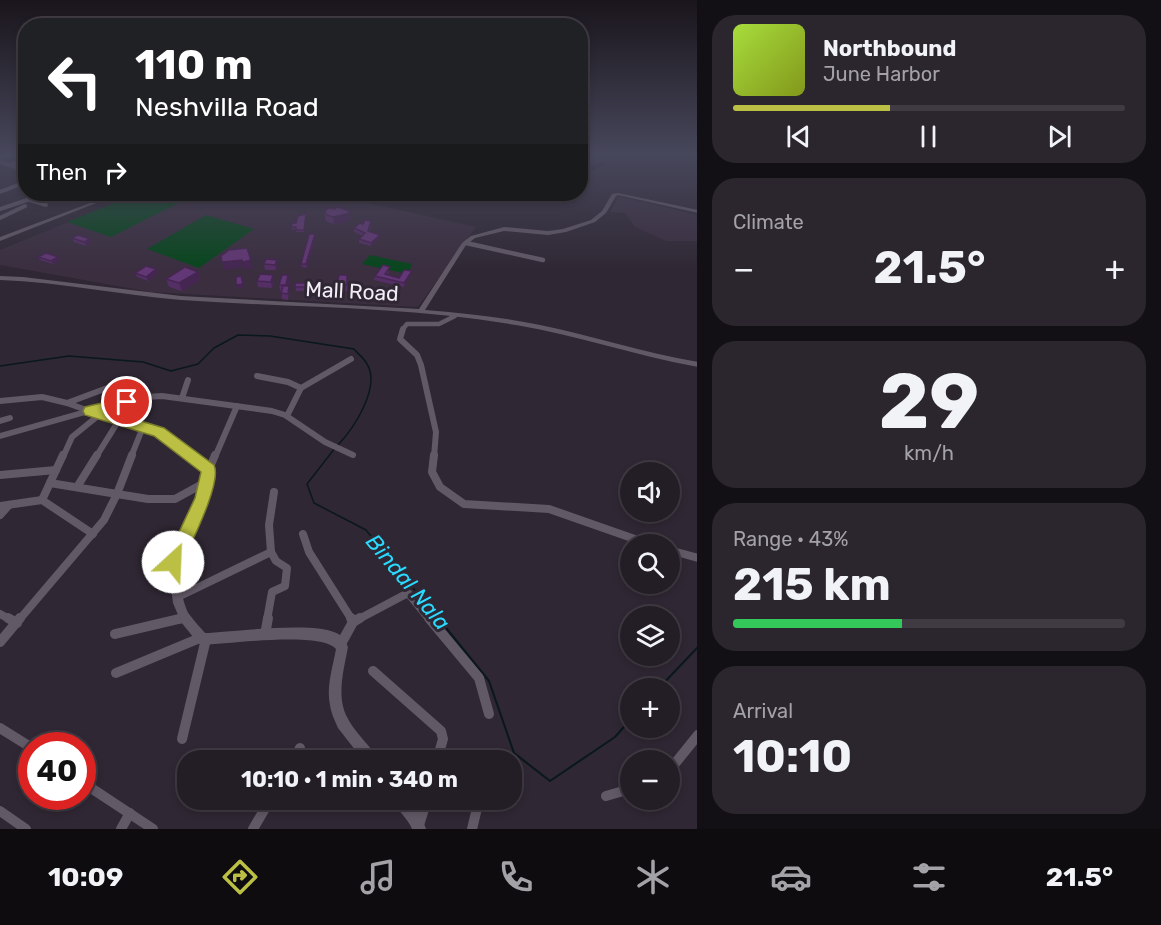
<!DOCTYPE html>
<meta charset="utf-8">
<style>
body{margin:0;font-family:Rubik,sans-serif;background:#2b262e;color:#f1f3f6;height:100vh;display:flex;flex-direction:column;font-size:22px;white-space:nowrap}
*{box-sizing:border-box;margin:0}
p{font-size:20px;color:#a3a2a7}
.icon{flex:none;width:33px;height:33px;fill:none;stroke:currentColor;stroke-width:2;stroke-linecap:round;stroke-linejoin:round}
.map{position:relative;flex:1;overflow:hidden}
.side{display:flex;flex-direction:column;gap:15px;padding:15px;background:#131015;width:464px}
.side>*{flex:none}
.banner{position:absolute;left:18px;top:18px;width:570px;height:183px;border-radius:24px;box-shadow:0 3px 9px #0003,0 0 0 2px #403b43;background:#202124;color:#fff;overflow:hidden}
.buttons{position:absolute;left:620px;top:462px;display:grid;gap:12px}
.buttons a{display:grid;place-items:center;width:60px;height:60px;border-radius:50%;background:#231d26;box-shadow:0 3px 9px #0003,0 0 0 2px #403b43;font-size:30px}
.speed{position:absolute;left:18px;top:732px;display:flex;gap:12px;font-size:30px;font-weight:700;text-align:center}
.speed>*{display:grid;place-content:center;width:78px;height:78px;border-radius:50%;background:#231d26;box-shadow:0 3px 9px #0003,0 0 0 2px #403b43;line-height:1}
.speed .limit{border:9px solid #d22;background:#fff;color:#111}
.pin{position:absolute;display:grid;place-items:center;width:51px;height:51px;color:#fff;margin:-26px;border:3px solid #fff;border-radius:50%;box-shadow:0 2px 6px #0007}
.me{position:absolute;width:66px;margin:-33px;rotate:25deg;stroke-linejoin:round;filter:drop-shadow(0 0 4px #0008)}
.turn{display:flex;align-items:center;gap:21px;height:126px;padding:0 18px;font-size:27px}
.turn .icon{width:78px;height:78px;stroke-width:2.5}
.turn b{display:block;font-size:42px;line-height:51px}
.then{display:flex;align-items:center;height:57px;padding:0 18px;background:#0003;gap:12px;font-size:22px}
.big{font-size:45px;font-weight:700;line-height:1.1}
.side .card{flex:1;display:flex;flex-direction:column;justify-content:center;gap:9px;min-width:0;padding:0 21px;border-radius:24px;background:#2b262e}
.side .dial{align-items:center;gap:0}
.dial b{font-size:78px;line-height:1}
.song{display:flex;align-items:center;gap:18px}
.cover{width:72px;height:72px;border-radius:9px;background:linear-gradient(135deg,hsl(80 70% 55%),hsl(70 70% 35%))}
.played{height:6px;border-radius:3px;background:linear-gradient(90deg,#bbc044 40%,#403b43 40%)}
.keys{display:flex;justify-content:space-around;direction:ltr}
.heat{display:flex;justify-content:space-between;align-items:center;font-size:33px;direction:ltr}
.charge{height:9px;border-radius:4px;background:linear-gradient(90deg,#34c759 43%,#403b43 0)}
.trip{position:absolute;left:177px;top:750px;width:345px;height:60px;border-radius:24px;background:#231d26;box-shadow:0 3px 9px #0003,0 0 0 2px #403b43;font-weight:700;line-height:60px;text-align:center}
.menu{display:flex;height:96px;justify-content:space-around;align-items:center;background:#0e0c0f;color:#a3a2a7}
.menu .icon{width:42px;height:42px}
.menu .on{color:#bbc044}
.menu b{font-size:27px;color:#f1f3f6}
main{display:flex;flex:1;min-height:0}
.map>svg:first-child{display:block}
</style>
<main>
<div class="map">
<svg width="698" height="829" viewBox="0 0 698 829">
<rect width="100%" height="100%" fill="#2f2733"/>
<g fill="#3a2e3f">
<path d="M137,194h191l148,33 -58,80 -268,-15 -150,-27v-15z"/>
<path d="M619,196l78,19v26h-31l-31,-14 -10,-14 -15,-1z"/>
</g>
<g fill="#08461d">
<path d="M137,194h34l18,4 -78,39 -44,-15z"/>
<path d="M206,215l48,14 -55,39 -52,-19z"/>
<path d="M370,255l42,9 -4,10 -46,-10z"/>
</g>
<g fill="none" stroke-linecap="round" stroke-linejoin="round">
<g stroke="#09181c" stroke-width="1.5">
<path d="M0,366l69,-10 74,6 28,9 27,-7 16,-16 24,-13 32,1 84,13c4,5 10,9 13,15 14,23 -13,64 -29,81"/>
<path d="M335,448l-28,36 7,19 52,27 73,90"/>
</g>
<g stroke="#09181c" stroke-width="2">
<path d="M438,618l51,63 25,72 36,28 65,-44 15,-17"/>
<path d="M659,688l39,-41"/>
</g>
<path fill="#09181c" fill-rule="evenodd" d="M601,162l5,1 -12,7 -14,2v-4l11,-1z"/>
<g stroke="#625966" stroke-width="4">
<path d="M0,158l8,-3"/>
<path d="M580,161l7,4"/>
<path d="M0,162l26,8"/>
<path d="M9,165l17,-7"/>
<path d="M0,192l26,-10"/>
<path d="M103,194l7,2"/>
<path d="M30,200l16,5"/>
<path d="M0,209l45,-15"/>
<path d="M0,218l25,-12"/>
</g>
<g stroke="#625966" stroke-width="4.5">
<path d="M466,243l77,17"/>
<path d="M402,330l5,-6h32l16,-8"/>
</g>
<g stroke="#625966" stroke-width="6">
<path d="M403,329l-3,10 17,16 4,10 15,67 -2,25"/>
<path d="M257,376l31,6 13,6"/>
<path d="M126,381l-59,22 22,8 57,-14 16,-1 110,15 13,4 40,27 28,13"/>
<path d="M182,398l6,-18"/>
<path d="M0,401l42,-4 25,6"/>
<path d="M287,416l14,-28 50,-29"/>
<path d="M0,421l10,-3"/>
<path d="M63,457l9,-20 27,-22"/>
<path d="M96,457l23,-37"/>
<path d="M131,457l12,-30"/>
<path d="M215,457l22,-51"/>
</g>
<g stroke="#625966" stroke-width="8">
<path d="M132,455l-15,39 31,5h27l31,-17"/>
<path d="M434,455l-2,17 8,15 24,17 85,5 100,35"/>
<path d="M209,470l6,-15"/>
<path d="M0,475l56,-5"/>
<path d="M77,487l20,-32"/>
<path d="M42,500l21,-45"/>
<path d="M0,506l42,-6 51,34"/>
<path d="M0,515l9,-10"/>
<path d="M303,534l6,18 43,68"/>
<path d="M669,550l29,8"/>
<path d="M271,552l-2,-27 5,-33"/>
<path d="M178,597l93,-45 5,9 11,7 -2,18 -13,6 -5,28"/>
<path d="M0,614l11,6"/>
<path d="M19,620l85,-100 13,-26 -67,-11"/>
<path d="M177,620l8,-2"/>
<path d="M357,620l51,-27 22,27"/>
</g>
<g stroke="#625966" stroke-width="10">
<path d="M8,618l9,5"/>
<path d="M351,618l2,4"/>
<path d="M429,618l50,60 10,36"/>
<path d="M115,634l68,-16"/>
<path d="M265,635l3,-17"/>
<path d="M0,642l20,-24"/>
<path d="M342,642l11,-20 7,-4"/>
<path d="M373,671l68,60 2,8 -6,21"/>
<path d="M116,673l84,-35"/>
<path d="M0,728l32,20"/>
<path d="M182,739l24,-100"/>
<path d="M293,760l7,-12"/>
<path d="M669,771l29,-36"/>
<path d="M82,782l71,47"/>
<path d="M606,796l24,-7"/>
<path d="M0,811l26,18"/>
<path d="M419,825l8,-25"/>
<path d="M121,829l9,-16"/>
<path d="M253,829l17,-29"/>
<path d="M472,829l7,-29"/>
</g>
<g fill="#625966" fill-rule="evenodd">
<path d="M618,193l80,17v3l-80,-18 -2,1 -10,17 -11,9 -29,10 -18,3 -44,-4 -29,7 -9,7 -41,65c38,3 77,7 115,15 53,11 104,28 158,37v5c-62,-11 -121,-32 -182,-42 -111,-19 -223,-17 -335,-25 -61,-5 -120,-18 -181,-20v-4l23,1 158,19 238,13 43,-66 9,-7 33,-9 44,4 15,-2 28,-9 11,-9 10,-17z"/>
<path d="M114,194h5l-119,47v-4z"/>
<path d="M89,408l73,22 50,37 2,3 -6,28 -28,60c-3,13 2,45 9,56 5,7 11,13 16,19 28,-1 114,-13 135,2 4,3 6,8 8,12 -4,22 -12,49 -1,70 7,14 20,26 29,38l2,5h-15l-25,-32c-3,-7 -7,-15 -8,-23 -4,-18 3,-39 6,-56 -15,-18 -109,-5 -134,-4l-4,-2 -17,-21 -8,-19 -5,-37 3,-12 27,-56 6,-27 -48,-37 -67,-20 -89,25v-6z"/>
<path d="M393,800h16l11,13 6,16h-14c-4,-11 -15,-18 -19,-29z"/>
</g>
</g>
<g fill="#542f65">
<path d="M325,211l25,8 -3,3 -13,2 -7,-2 -2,-3z"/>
<path d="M306,217l-2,15h-8v-2l-5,-1v-2z"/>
<path d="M363,224l8,1 -2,7 11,3 -1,3 -8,8 -12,-3v-4l4,-3 -9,-4v-4z"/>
<path d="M72,238l18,1 1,4 -5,3 -12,-4z"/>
<path d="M315,238l-8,30 -5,-1 -1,-3z"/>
<path d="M38,257l22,3 -7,4 -13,-4z"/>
<path d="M266,259l11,7 -1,4h-11l-1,-6z"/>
<path d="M390,271l-3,4 12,3 12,-3 -7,12 -30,-7 1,-4z"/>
<path d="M198,272l2,8 -18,11 -13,-4 -3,-8z"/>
<path d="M135,273h23l-10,8 -11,-4z"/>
<path d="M273,275l1,5 -2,8 -14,-1 -1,-6z"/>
<path d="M288,275l1,6 -1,5 1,6 -1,8 -6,-1v-8h-2l-1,-6z"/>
<path d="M347,275v16h-10v-6z"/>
<path d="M295,283h15v8h-14z"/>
</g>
<g fill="#452652">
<path d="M350,211v8l-3,3 -13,2 -1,-7z"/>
<path d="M315,234v4l-8,30 -1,-4z"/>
<path d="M380,235l-1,3 -8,8v-3z"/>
<path d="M90,239l1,4 -5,3 -2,-4z"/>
<path d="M58,257l2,3 -7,4 -2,-3z"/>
<path d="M242,260l1,7 -19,3 -2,-8z"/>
<path d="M251,260l2,8 -8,2 -2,-8z"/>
<path d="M277,260v6l-1,4 -1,-5z"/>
<path d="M156,269l2,4 -10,8 -2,-4z"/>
<path d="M412,271l-1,4 -7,12v-4z"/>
<path d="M198,272l2,8 -18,11 -3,-8z"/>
<path d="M273,275l1,5 -2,8 -1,-6z"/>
<path d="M288,275l1,6 -2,10 -1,-6z"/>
<path d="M243,284l1,4 -7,1 -1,-4z"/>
</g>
<g fill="#623775" stroke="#452652" stroke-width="1.5">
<path d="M337,207l13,4 -3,3 -14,3 -6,-2 -2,-4 3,-3 7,1z"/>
<path d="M306,214l-2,16h-8v-3h-5l1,-4h4l2,-7z"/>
<path d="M365,220l6,1 -3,10 12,4 -9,8 -12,-4 6,-6 -11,-5 6,-5 3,1z"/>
<path d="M309,234h6l-9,30h-5z"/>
<path d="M78,235l12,4 -6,3 -12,-4z"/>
<path d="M247,248l4,12 -8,2 -1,-2 -20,2 -1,-6 8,-6z"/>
<path d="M46,253l12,4 -7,4 -13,-4z"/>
<path d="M266,259l11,1 -2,5 -11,-1z"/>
<path d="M383,265l7,2 -5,7 14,4 5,-8 8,1 -8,12 -29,-7z"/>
<path d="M146,266l10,3 -10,8 -11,-4z"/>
<path d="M185,267l13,5 -19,11 -13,-4z"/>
<path d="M260,274l13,1 -2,7 -14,-1z"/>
<path d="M282,275h6l-2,10h-7z"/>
<path d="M339,275h8v10h-10z"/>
<path d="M241,276l2,8 -7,1v-8z"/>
<rect x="295" y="283" width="15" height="4"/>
<path d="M283,286h6l-1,8 -7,-1z"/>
</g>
<linearGradient id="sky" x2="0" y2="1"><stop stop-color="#1a151c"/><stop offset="0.57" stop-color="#47475b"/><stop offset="1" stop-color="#47475b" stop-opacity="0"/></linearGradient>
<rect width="698" height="271" fill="url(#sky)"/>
<path fill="#bbc044" stroke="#7a7d2c" stroke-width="1.5" d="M127,397l5,1 2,4 -2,3 -24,6 56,17 50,37c9,17 -26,84 -34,103l-7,3 -6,-3 -2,-6 30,-64 6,-26 -47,-36 -69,-21 -2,-4 2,-4z"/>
<g text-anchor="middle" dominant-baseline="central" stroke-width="6" stroke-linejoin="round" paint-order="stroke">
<g font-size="21" fill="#f3edf6" stroke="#2f2733">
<text transform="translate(352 291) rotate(3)">Mall Road</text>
</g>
<g font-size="22" font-style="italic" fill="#29dbff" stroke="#2f2733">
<text transform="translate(408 582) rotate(50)">Bindal Nala</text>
</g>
</g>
</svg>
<div class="buttons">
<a><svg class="icon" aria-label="sound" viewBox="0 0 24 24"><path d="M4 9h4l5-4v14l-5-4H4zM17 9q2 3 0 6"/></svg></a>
<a><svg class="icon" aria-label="search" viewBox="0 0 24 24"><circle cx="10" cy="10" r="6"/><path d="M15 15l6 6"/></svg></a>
<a><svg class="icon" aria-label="layers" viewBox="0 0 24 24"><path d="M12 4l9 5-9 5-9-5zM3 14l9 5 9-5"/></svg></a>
<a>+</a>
<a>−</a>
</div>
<div class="speed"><div class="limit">40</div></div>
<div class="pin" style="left:127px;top:402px;background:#d93025"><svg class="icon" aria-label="arrive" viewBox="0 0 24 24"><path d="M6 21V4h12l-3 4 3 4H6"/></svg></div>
<svg class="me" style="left:173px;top:562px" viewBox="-20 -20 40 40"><circle r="19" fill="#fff"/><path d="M0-13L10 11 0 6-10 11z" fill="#bbc044"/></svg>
<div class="trip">10:10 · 1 min · 340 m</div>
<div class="banner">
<div class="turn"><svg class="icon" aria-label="left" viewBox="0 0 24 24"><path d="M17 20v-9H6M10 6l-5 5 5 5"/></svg><div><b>110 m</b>Neshvilla Road</div></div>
<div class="then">Then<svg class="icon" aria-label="right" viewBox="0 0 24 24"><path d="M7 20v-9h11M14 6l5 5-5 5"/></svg></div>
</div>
</div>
<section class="side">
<div class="card">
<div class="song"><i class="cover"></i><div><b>Northbound</b><p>June Harbor</p></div></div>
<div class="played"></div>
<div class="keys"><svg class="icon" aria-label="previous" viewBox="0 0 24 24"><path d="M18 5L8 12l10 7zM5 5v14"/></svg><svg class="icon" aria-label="pause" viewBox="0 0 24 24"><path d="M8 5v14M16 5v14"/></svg><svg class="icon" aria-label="next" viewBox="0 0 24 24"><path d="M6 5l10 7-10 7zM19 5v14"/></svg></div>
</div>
<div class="card"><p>Climate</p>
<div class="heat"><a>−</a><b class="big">21.5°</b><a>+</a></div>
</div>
<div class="card dial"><b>29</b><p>km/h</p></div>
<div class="card"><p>Range · 43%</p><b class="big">215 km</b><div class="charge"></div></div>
<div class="card"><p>Arrival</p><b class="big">10:10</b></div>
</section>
</main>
<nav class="menu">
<b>10:09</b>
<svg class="icon on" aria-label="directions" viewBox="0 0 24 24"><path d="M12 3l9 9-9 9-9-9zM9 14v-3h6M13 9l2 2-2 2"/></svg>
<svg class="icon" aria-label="music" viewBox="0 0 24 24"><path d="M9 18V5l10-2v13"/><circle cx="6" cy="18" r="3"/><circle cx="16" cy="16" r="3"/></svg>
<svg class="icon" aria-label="phone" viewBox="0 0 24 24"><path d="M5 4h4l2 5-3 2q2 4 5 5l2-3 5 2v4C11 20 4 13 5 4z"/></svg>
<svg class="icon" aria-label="climate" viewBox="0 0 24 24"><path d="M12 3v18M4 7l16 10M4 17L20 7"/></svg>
<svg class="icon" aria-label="car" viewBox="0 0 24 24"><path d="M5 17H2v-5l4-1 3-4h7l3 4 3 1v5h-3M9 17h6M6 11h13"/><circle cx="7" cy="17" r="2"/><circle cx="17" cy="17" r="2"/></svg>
<svg class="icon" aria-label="filters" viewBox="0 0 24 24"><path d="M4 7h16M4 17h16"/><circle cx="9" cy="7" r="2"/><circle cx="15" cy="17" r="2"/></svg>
<b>21.5°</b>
</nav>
